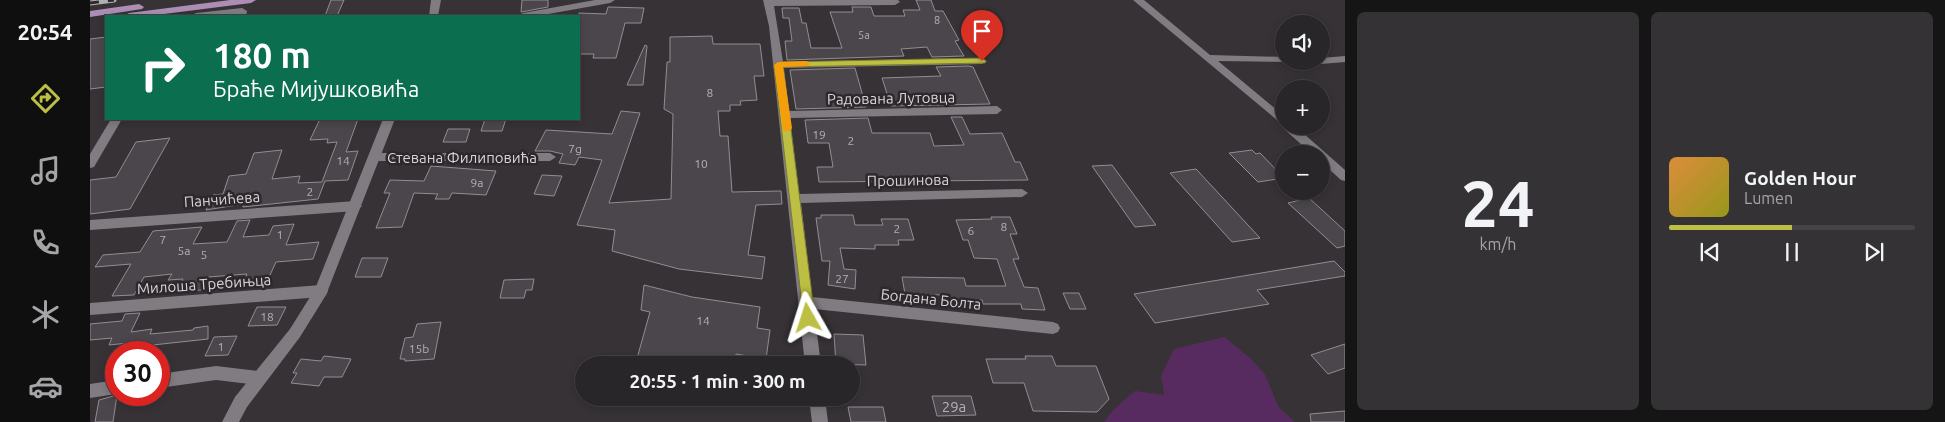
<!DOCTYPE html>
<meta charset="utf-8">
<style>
body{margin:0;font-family:Ubuntu,sans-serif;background:#343234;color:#f1f3f6;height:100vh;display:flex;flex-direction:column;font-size:19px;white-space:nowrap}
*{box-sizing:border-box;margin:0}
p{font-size:16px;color:#a5a5a8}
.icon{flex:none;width:28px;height:28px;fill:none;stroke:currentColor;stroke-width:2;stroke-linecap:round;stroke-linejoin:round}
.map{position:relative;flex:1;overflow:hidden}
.drawer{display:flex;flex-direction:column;gap:12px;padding:12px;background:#161516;width:600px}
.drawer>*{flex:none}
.top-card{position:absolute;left:15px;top:15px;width:475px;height:105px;border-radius:0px;box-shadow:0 2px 8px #0003,0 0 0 1px #444345;background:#0b6e4f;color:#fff;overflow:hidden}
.buttons{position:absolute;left:1185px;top:15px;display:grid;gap:10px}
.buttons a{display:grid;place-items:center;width:55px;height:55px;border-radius:50%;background:#282628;box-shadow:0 2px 8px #0003,0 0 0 1px #444345;font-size:25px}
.speed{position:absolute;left:15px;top:341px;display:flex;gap:10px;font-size:25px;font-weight:700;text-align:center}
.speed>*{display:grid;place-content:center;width:65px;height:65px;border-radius:50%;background:#282628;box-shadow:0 2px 8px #0003,0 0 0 1px #444345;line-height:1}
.speed .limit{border:8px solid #d22;background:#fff;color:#111}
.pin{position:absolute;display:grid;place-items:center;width:42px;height:42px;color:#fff;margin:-51px -21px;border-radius:50% 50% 50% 0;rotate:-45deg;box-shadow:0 0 5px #0007}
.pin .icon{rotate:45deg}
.me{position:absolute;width:55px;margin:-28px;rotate:354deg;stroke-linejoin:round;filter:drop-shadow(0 0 4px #0008)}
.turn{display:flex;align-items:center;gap:18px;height:105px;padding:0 25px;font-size:22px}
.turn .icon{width:65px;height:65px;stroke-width:2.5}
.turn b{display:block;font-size:35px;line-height:42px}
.drawer .tile{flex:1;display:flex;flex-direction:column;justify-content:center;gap:8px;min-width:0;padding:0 18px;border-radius:8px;background:#343234}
.drawer .dial{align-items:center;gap:0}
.dial b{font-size:65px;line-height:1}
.song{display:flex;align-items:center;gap:15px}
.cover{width:60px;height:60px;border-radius:8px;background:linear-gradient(135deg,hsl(30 70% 55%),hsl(60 70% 35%))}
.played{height:5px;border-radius:2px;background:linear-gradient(90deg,#bcbf43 50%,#444345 50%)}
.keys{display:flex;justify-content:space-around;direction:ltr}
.drawer .tiles{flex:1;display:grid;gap:12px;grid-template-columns:repeat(2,1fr)}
.trip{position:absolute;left:485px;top:356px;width:285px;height:50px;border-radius:25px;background:#282628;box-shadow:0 2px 8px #0003,0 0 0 1px #444345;font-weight:700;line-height:50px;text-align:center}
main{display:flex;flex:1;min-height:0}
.tab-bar{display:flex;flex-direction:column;width:90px;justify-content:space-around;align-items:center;background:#100f10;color:#a5a5a8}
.tab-bar .icon{width:35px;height:35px}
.tab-bar .on{color:#bcbf43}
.tab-bar b{font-size:22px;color:#f1f3f6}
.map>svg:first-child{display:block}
</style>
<main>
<nav class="tab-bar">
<b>20:54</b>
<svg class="icon on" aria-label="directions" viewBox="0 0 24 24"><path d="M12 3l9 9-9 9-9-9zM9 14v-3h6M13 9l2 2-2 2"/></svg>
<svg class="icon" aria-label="music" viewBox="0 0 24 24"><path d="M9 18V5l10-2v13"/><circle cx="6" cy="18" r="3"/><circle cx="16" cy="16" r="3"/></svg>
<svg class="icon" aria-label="phone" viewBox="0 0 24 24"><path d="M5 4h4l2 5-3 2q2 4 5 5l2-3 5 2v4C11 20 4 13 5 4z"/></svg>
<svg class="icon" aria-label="climate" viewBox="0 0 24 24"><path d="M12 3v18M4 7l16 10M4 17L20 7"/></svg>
<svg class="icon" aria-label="car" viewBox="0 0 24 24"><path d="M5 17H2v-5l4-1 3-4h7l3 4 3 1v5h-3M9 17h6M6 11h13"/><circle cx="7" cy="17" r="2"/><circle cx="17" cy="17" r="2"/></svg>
</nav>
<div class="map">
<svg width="1255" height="422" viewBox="0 0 1255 422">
<rect width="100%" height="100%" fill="#363236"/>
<path fill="#572b60" d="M1134,337l25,20 16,17 13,32 17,16h-191l10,-13 21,-18 29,4 -3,-19 13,-27z"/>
<g fill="#4b464b" stroke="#928d93">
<path d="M241,0h13l-7,16h-12z"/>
<path d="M432,0h26v7l-27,5z"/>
<path d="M826,0h15l4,11h8l16,29 -4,1 9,15 -32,1 -5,-10 -26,2 3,7 -117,4 -2,-19h7l-3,-23h-6l-1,-10h17l3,15h4l5,25h31l-12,-36h23l-1,-5h19l3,9h31l-2,-6h17z"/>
<path d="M518,7l36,1 -3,15h-16l-9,35h-23l1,-4h-15v-41l27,1z"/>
<path d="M622,36l1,8h47l4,32h-10l3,24 -17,1 1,4h-11v6h-12l2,25h8l4,56 49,-1 1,13 -26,1 -8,50 17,2 -3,22 -83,-10 -67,-18 3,-21 -38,-5 25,-65 -23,-3 -4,8 -16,-2 4,-9 -13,-3h-15l11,-21 66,4 9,-23 19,2 -31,90 62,-4 2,-85 -9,-5 3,-47h3v-25z"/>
<path d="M16,37v50l-16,2v-50z"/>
<path d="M555,45l2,1 -4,39h-16z"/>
<path d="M879,66l4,1 17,37 -99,2 -9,-28 59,-2 -5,-9z"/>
<path d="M765,68l11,39 -70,2 -6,-39z"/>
<path d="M861,117h11l8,17 32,-1 13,29h5l8,18 -209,2 -2,-15h16l-4,-24h-21l-3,-23 63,-2 4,15h58l4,13 30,-1z"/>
<path d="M230,119h38l-12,33 12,-1 -10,29 -23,1 -7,18 -75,8v-3l-37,6 7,-15 10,-1 6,-18 17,-2 8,-21 28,-3 -10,29 28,-3 -2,7 24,-1 15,-40 -10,1 1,-4 -18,1z"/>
<path d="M395,119h21l-4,12h-21z"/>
<path d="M358,129h22l-4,13h-23z"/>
<path d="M80,138l-40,71 -40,5v-34l26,-3 20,-35z"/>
<path d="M1162,150l4,4 4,-1 24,25 -26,4 -29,-29z"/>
<path d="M1022,165l44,60 -21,2 -43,-61z"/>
<path d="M341,166l65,5 -10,24 -34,-2 -3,6h-14l3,-5 -24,-1 -12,34 -26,1 14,-35h-6l6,-13 34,1z"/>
<path d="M1106,169l64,69 -28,4 -62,-69z"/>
<path d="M452,175l20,1 -8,20 -20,-2z"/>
<path d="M1219,198l36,33v15l-8,2 -49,-45z"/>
<path d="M731,215h32l2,10h28l-2,-6h27l6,21h-16l1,5h-24v4l-35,-1 4,21 12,1 -1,19 -27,-4 2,-24h-8l-6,-43h5z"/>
<path d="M901,217h19l7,17h-7l9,25h-6l11,28 14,1 7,22 -23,-1 -1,-5h-38l-1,-4h-37l-2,-5 -38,-1 -3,-17 62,1 2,8h40l-9,-27 -23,-1 -6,-18h-5l-7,-20 36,-1z"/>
<path d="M160,220l-7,17 26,-2 4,-9 21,-2 -8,21 33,-3 -6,17 -37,3 -11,24 -24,2 6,-14 -39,3 -6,13 -20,1 1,-2h-5l5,-10 -15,1 4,-6 -28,3 -10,18 -22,1 19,-32 -36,3 8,-12 37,-3 13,-21 49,-4 -9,17 34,-2 10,-21z"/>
<path d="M272,258h26l-7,19h-26z"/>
<path d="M1244,261l11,11v4l-88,14 12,14 -114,19 -21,-29z"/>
<path d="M444,279l-2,11h-6l-2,8h-24l4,-18z"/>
<path d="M554,285l48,12 68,10 -3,21 13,2 -4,29 -30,-5 -2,11h-77l-21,-3 14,-50 -9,-2z"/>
<path d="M973,293h16l7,16h-16z"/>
<path d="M167,307h29l-9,18 -29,1z"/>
<path d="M50,313l-9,19 21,-3 -2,5 43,-4 1,-2 14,-2v13l-83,9 3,-5 -19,2 3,-7 -22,2v-16l32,-3 3,-7z"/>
<path d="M351,322l-7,37 -29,2v-2h-5l5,-21 8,-1 4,-13z"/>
<path d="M744,334l29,1 3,30 -30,-1z"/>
<path d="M147,336l-9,19 -23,1 9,-19z"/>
<path d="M1255,344v24l-17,6 -17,-19z"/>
<path d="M234,356l27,3 -9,18h-18l-5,9 -28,-3 6,-10h-4l8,-14 20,2z"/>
<path d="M935,356h27l4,10h40l13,33 -12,13 -64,-1 -9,-28h-31l-7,-24h40z"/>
<path d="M27,395l-4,27h-18l4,-22z"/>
<path d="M842,396h39l5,19 -39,1z"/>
<path d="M758,407h35l3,15h-35z"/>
<path d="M1255,411v11h-34l-1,-8z"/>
</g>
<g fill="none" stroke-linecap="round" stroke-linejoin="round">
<g fill="#817c82" fill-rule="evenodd">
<path d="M505,0h20l-5,3 -73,13h-19l5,-3z"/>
<path d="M673,0h135l2,2 -5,3 -121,1 9,56 199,-4 5,3 -5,3 -198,4 5,43 208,-5 5,4 -5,4 -207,4 9,76 223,-5 6,4 -6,4 -221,6 11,94 241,25 5,2 2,4 -2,4 -5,2 -239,-25 7,56h-16l-36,-339z"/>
<path d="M1043,0h11l66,55 74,2v4l4,1 -70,-1 66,55v10h11l50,44v11l-4,-1 -20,-18v-8h-9l-28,-25 -1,-4z"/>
<path d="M152,8l5,3 -1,5h-8l-1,-2 -46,2 5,-3z"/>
<path d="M1255,56v6l-24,2 -5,-3h5v-3z"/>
<path d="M21,119h11l-28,48 -4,1v-14z"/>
<path d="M284,153h176l6,4 -6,4h-176l-6,-4z"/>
<path d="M266,201l6,5 -6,5 -266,19v-10z"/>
<path d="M231,285l5,2 2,4 -2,4 -5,2 -231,18v-12z"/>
<path d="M126,366l42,5 5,2 3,5 -3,5 -5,2 -42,-5 -57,8v-14z"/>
<path d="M26,380v14l-26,4v-14z"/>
<path d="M719,398h16l3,24h-16z"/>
</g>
<g fill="#817c82" fill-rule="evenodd">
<path d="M341,0h10l-3,16h-9z"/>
<path d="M293,119h12l-69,176 -26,42 -53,70 -8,15h-17l13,-25 55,-68 25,-40z"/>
</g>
<g fill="#ad8db3" fill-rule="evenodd">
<path d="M140,0h26l-5,3 -103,13h-24l5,-3z"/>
<path d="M49,4l5,3 -2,2 -52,8v-6z"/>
</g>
<defs>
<path id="rail" d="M0,3l24,-3"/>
</defs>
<use href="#rail" stroke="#b1afb2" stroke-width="5"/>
<use href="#rail" stroke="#2c282c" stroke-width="3" stroke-dasharray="9" stroke-linecap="butt"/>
</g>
<path fill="#bcbf43" stroke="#7a7c2c" d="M892,58l4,3 -1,2 -202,4 32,251 -2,4h-9l-30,-257 4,-3z"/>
<path fill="#f59e0b" d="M716,61l3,1v4l-26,1 9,61 -2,3h-7l-9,-66 4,-3z"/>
<g text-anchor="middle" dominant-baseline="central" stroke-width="5" stroke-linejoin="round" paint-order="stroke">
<g font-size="11" fill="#b4b1b5">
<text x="847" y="20">8</text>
<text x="774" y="35">5a</text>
</g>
<g font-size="12" fill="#b4b1b5">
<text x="620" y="92">8</text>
<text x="729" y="134">19</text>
<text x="761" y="140">2</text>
<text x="485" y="148">7g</text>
<text x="253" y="160">14</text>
<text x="611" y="163">10</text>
<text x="387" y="182">9a</text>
<text x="220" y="191">2</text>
<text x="914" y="226">8</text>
<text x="807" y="228">2</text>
<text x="881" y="230">6</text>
<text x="190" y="234">1</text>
<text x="73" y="239">7</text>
<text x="94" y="250">5a</text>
<text x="114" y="254">5</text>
<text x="752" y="278">27</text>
<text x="177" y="316">18</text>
<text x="613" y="320">14</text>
<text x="131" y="346">1</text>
<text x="329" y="348">15b</text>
</g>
<g font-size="15" fill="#d7d5d8" stroke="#2c282c">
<text transform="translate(801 98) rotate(-1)">Радована Лутовца</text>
<text x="372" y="157">Стевана Филиповића</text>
<text transform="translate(818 180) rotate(-1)">Прошинова</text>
<text transform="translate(132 199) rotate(-4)">Панчићева</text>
<text transform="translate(114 284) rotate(-4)">Милоша Требињца</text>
<text transform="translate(841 299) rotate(6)">Богдана Болта</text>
</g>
<g font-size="15" fill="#b4b1b5">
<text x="864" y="406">29a</text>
</g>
</g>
</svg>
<div class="buttons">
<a><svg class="icon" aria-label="sound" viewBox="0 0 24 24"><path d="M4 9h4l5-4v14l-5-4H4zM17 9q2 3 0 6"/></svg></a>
<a>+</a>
<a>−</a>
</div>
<div class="speed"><div class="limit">30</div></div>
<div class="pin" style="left:892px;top:61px;background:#d93025"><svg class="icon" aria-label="arrive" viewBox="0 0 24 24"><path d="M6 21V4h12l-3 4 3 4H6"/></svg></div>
<svg class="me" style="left:718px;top:318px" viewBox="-20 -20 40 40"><path d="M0-17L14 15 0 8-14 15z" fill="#bcbf43" stroke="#fff" stroke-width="4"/></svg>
<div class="trip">20:55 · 1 min · 300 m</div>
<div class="top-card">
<div class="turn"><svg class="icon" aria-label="right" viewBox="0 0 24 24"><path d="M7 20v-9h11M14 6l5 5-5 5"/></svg><div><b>180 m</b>Браће Мијушковића</div></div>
</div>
</div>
<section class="drawer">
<div class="tiles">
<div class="tile dial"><b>24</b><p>km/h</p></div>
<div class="tile">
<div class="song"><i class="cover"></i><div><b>Golden Hour</b><p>Lumen</p></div></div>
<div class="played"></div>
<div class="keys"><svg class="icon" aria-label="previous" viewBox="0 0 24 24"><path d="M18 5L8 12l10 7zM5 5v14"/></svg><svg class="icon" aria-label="pause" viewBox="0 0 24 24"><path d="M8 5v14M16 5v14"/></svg><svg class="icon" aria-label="next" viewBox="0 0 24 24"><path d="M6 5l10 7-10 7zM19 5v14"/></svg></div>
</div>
</div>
</section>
</main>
